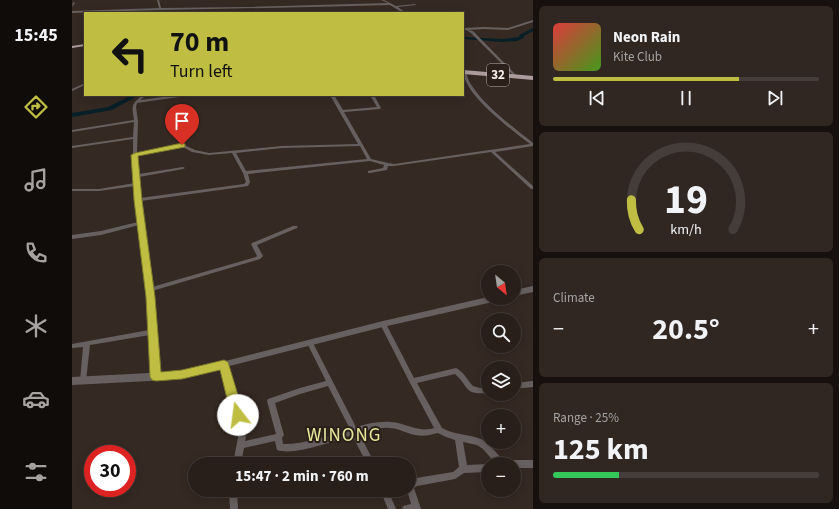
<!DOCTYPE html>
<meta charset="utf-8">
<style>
body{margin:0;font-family:"Source Sans 3",sans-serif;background:#302723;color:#f1f3f6;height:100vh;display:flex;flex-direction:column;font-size:15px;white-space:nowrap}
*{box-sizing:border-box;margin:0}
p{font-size:13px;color:#a5a2a2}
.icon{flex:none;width:22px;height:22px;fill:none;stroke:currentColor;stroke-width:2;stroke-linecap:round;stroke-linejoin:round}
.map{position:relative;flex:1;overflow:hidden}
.panel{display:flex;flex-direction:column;gap:6px;padding:6px;background:#16110e;width:306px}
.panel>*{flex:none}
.top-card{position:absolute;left:12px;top:12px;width:380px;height:84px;border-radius:0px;box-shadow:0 2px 10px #0003,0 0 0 1px #443d39;background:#bfbe42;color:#111;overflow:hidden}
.needle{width:26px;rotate:151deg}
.tools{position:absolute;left:409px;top:265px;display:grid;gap:8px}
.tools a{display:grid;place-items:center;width:40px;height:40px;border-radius:50%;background:#281f1a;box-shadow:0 2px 10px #0003,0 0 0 1px #443d39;font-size:20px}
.speed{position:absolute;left:12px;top:445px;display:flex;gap:8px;font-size:20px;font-weight:700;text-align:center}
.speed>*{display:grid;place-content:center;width:52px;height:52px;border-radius:50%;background:#281f1a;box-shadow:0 2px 10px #0003,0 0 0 1px #443d39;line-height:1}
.speed .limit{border:6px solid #d22;background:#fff;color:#111}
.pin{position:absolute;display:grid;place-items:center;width:34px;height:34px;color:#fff;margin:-41px -17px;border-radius:50% 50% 50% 0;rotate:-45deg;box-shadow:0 0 4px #0007}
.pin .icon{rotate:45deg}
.me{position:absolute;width:44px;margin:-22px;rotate:345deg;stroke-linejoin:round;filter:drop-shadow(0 0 3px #0008)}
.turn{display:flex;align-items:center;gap:14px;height:84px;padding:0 20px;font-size:18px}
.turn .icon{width:52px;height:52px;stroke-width:2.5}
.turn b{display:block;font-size:28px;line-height:34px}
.big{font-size:30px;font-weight:700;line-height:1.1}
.panel .tile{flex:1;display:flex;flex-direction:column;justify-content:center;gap:6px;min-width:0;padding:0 14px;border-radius:6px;background:#302723}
.panel .dial{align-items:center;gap:0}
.dial svg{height:104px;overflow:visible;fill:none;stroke:#443d39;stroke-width:7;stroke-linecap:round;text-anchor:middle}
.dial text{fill:#f1f3f6;stroke:none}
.song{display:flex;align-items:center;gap:12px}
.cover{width:48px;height:48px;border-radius:6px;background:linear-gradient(135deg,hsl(0 70% 55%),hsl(100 70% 35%))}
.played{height:4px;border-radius:2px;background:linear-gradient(90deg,#bfbe42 70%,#443d39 70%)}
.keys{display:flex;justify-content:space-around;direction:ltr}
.heat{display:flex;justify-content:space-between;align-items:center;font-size:22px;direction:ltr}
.charge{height:6px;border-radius:3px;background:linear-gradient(90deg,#34c759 25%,#443d39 0)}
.trip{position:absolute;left:116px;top:457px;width:228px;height:40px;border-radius:20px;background:#281f1a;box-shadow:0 2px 10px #0003,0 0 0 1px #443d39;font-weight:700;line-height:40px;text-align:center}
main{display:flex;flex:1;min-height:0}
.tabs{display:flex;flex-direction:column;width:72px;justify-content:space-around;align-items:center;background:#100c0a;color:#a5a2a2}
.tabs .icon{width:28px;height:28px}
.tabs .on{color:#bfbe42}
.tabs b{font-size:18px;color:#f1f3f6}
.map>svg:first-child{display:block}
</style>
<main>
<nav class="tabs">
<b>15:45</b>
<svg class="icon on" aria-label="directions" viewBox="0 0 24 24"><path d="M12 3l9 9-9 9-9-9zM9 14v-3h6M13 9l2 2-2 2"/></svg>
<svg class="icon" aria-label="music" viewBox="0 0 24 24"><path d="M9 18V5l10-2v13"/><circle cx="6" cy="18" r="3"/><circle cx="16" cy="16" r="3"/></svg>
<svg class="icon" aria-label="phone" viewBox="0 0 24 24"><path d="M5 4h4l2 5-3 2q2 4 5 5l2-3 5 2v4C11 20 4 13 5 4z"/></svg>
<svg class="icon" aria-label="climate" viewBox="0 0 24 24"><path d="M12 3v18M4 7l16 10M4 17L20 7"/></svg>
<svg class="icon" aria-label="car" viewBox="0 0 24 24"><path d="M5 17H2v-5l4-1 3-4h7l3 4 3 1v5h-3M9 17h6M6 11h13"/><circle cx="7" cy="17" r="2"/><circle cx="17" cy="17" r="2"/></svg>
<svg class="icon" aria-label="filters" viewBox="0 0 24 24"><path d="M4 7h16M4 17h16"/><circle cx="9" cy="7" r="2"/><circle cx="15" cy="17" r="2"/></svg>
</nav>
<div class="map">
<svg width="461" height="509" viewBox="0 0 461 509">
<rect width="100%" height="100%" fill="#352923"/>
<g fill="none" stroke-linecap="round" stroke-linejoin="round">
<g fill="#071f27" fill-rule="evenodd">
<path d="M461,28v3l-9,5v2l-7,3 -14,1 -40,-3v-2l40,2 16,-2v-2z"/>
<path d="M60,95h7l-27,15 -40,7v-4l36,-6z"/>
</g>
<g fill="#676061" fill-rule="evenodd">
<path d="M85,0h2l2,8 82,-1 145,-4 -7,-3h3l12,6 19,-2 1,1 -18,2 8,6h-3l-13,-8c-106,3 -212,4 -318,8v-2l87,-3z"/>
<path d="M1,2l2,1 -3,4z"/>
<path d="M461,20v2l-25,8 -24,-1 -16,1 5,1 43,44v2h-1l-44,-44 -5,-3h-3v-2l21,-1 24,1z"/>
<path d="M391,71h2c2,4 3,8 5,12 15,24 41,42 63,60v3l-38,6 38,34v3h-2l-40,-37 -97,14h-6l-1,4 -17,3h-2v-2l15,-3 1,-3 -14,-4 -122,13 2,8 -2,4 -107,15 11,86 104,-30 1,-1 -6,-12 1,-1 41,-17h4l1,1 -1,1 -40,17 6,11 -3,3 -108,32 4,39 1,2 -1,2 3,43 -1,2 -2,1 -2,-1 -1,-2 -3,-42 -60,10 -4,36 -1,2 -2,1 -2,-1 -1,-2 3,-34 -11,1v-4l77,-14 -2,-33 -8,-72 -38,10 -29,4v-4l29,-4 37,-9 -3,-36 -36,5h-27v-2h27l36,-6 -2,-28v-16l-61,9v-2l61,-9 1,-15 -62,10v-2l62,-10c-1,-8 -4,-15 4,-21 3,-3 5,-4 9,-4l-7,5 38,-5h10l-2,1 -49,7 -1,4 2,14 -1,32 45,-9 13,6 14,3 73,-7 76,-2 -28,-49h4l9,15 34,-3 -6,-10 2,-1 2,1 6,11 -1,1 -36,3 27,47 17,4 6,1 136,-20c-18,-14 -66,-49 -67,-73zM109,146l11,6 17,3 23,-2 11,20 3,9 -2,2 -104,14 -1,-21 44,-8 2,-1 -2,-1 -44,7 -2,-18zM288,146l7,13 -121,12 -10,-18 46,-5z"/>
<path d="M13,83v2l-13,6v-2z"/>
<path d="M309,322h4l29,56 42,-10c8,4 11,12 17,18l7,2 8,-1v6c-25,2 -18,-6 -33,-19l-38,9 25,45c12,7 27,6 39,11 9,5 16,15 23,22l1,3h-9l-13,-15 -6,-4 -14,-3 4,23 21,-1v8l-24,1 -9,6 -38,7 -3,2 7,21h-19l1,-3 8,-2 -4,-14h2v-8l7,-4 37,-6 6,-5 -4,-27 -9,-3 -8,-4c-11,3 -19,4 -30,0 -6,-2 -12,-5 -18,-5 -10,-1 -21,2 -31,5l16,31h-8l-15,-29c-18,6 -57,21 -75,15l-2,-9 -31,7 -3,16h-8l5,-27 -17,-72 1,-2 2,-1 2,1 1,2 19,72 -1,4 31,-7 -9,-33 1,-2 32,-11 26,-7 -19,-38 1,-2h4l1,2 43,84c11,-3 23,-6 35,-5 16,1 26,11 43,6l-24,-45 -30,-59zM256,386l22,43c-22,7 -44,15 -67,15l-1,-6 2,-3 -9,-32 25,-9z"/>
<path d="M461,381v6l-19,2v-6z"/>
<path d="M442,460h19v8h-19v-4h-4l1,-3z"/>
<path d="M157,490h8l1,19h-8z"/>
<path d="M308,490h8l8,19h-8z"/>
</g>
<g fill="#676061" fill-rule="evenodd">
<path d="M461,286v6l-19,4v-6z"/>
<path d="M416,297l13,1 -1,2 -3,1 -114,26 -193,49 -21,4 -97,5v-8l97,-5 21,-2 193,-49z"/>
</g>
<g fill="#ac9c9e" fill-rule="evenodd">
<path d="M13,44v2l-13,2v-2z"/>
<path d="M391,70l70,6v4l-70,-6z"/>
</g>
</g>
<path fill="#bfbe42" stroke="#7c7c2b" d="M110,143l3,1v3l-47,9 4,44 13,97 6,75 21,-2 42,-10 4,2 16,53 -2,3 -4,2 -5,-2 -2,-3 -11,-45 -38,9 -26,2 -4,-1 -2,-3 -4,-80 -12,-97 -3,-45 4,-2z"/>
<g text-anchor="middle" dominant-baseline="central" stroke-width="4" stroke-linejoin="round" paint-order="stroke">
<rect fill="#2b1f1a" stroke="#bab0ac" stroke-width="1" x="415" y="64" width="22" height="22" rx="3"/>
<g font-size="13" font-weight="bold" fill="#f7eeea">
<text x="426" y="75">32</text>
</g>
<g font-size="19" letter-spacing="1" fill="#e6e899" stroke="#2b1f1a">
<text x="272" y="435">WINONG</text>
</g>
</g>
</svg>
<div class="tools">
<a><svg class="needle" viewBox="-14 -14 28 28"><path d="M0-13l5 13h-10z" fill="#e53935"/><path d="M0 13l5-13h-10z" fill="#a5a2a2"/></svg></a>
<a><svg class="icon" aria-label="search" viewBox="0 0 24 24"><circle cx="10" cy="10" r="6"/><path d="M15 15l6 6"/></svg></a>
<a><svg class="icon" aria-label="layers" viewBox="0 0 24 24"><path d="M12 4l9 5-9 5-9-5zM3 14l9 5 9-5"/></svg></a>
<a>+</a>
<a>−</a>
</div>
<div class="speed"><div class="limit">30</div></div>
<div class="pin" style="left:110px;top:145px;background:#d93025"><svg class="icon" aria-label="arrive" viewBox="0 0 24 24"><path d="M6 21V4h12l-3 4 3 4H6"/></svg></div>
<svg class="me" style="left:166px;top:415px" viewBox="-20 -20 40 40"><circle r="19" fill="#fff"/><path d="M0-13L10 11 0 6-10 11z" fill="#bfbe42"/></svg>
<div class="trip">15:47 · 2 min · 760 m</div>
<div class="top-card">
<div class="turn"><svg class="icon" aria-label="left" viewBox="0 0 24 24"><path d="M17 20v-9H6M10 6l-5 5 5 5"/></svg><div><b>70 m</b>Turn left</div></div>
</div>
</div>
<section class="panel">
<div class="tile">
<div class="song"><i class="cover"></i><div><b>Neon Rain</b><p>Kite Club</p></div></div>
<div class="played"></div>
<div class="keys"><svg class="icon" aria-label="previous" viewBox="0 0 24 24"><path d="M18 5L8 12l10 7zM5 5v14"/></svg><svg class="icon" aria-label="pause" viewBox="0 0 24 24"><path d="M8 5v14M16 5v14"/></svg><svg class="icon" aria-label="next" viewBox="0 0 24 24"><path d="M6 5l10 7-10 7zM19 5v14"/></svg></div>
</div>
<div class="tile dial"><svg viewBox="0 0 100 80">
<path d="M14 69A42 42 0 1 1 86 69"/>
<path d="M14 69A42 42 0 0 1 8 46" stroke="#bfbe42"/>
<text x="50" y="56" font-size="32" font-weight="700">19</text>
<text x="50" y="72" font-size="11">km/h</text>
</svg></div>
<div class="tile"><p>Climate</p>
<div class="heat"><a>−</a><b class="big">20.5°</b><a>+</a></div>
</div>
<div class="tile"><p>Range · 25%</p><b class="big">125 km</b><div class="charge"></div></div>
</section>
</main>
